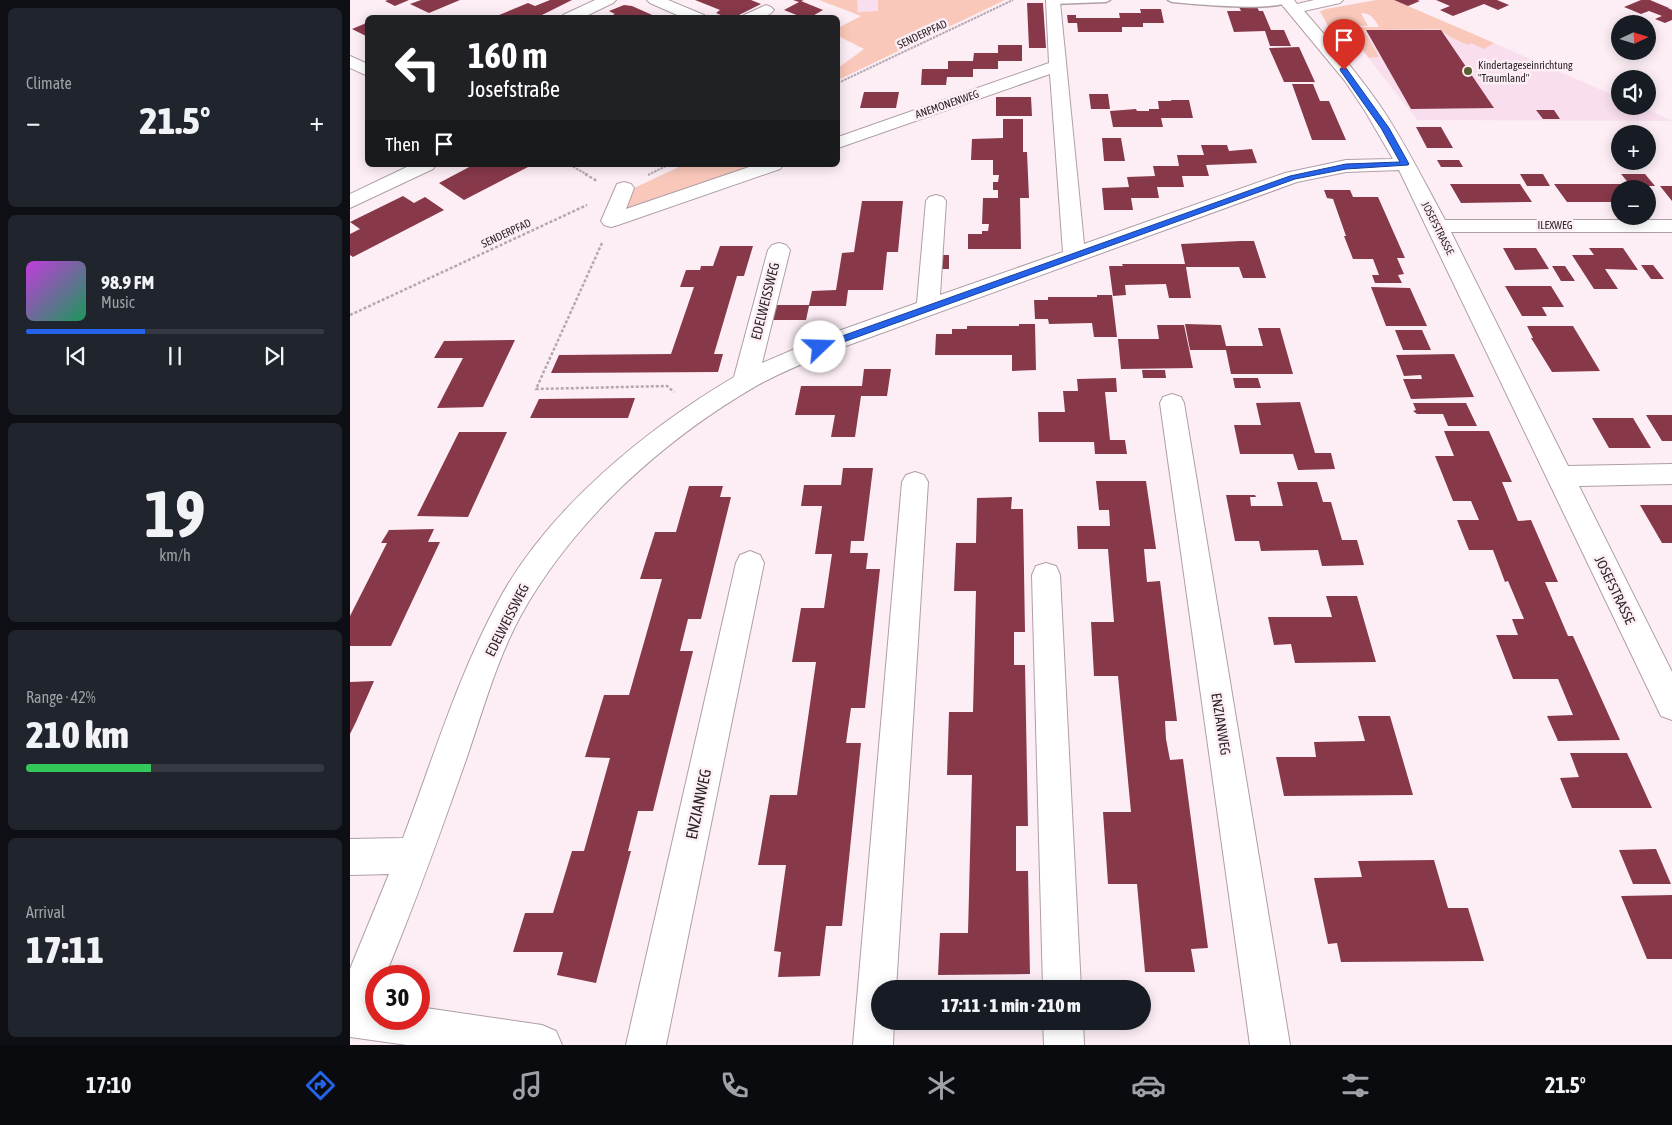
<!DOCTYPE html>
<meta charset="utf-8">
<style>
body{margin:0;font-family:"Asap Condensed",sans-serif;background:#20242c;color:#f1f3f6;height:100vh;display:flex;flex-direction:column;font-size:19px;white-space:nowrap}
*{box-sizing:border-box;margin:0}
p{font-size:16px;color:#9ea1a6}
.icon{flex:none;width:28px;height:28px;fill:none;stroke:currentColor;stroke-width:2;stroke-linecap:round;stroke-linejoin:round}
.map{position:relative;flex:1;overflow:hidden}
.details{display:flex;flex-direction:column;gap:8px;padding:8px;background:#0d0f14;width:350px}
.details>*{flex:none}
.top-card{position:absolute;left:15px;top:15px;width:475px;height:152px;border-radius:8px;box-shadow:0 2px 12px #0003;background:#202124;color:#fff;overflow:hidden}
.needle{width:32px;rotate:86deg}
.controls{position:absolute;left:1261px;top:15px;display:grid;gap:10px}
.controls a{display:grid;place-items:center;width:45px;height:45px;border-radius:50%;background:#171b24;box-shadow:0 2px 12px #0003;font-size:25px}
.speed{position:absolute;left:15px;top:965px;display:flex;gap:10px;font-size:25px;font-weight:700;text-align:center}
.speed>*{display:grid;place-content:center;width:65px;height:65px;border-radius:50%;background:#171b24;box-shadow:0 2px 12px #0003;line-height:1}
.speed .limit{border:8px solid #d22;background:#fff;color:#111}
.pin{position:absolute;display:grid;place-items:center;width:42px;height:42px;color:#fff;margin:-51px -21px;border-radius:50% 50% 50% 0;rotate:-45deg;box-shadow:0 0 5px #0007}
.pin .icon{rotate:45deg}
.me{position:absolute;width:55px;margin:-28px;rotate:69deg;stroke-linejoin:round;filter:drop-shadow(0 0 4px #0008)}
.turn{display:flex;align-items:center;gap:18px;height:105px;padding:0 20px;font-size:22px}
.turn .icon{width:65px;height:65px;stroke-width:2.5}
.turn b{display:block;font-size:35px;line-height:42px}
.then{display:flex;align-items:center;height:48px;padding:0 20px;background:#0003;gap:10px;font-size:19px}
.big{font-size:38px;font-weight:800;line-height:1.1}
.details .card{flex:1;display:flex;flex-direction:column;justify-content:center;gap:8px;min-width:0;padding:0 18px;border-radius:8px;background:#20242c}
.details .dial{align-items:center;gap:0}
.dial b{font-size:65px;line-height:1}
.song{display:flex;align-items:center;gap:15px}
.cover{width:60px;height:60px;border-radius:8px;background:linear-gradient(135deg,hsl(290 70% 55%),hsl(150 70% 35%))}
.played{height:5px;border-radius:2px;background:linear-gradient(90deg,#2563eb 40%,#363941 40%)}
.keys{display:flex;justify-content:space-around;direction:ltr}
.heat{display:flex;justify-content:space-between;align-items:center;font-size:28px;direction:ltr}
.charge{height:8px;border-radius:4px;background:linear-gradient(90deg,#34c759 42%,#363941 0)}
.trip{position:absolute;left:521px;top:980px;width:280px;height:50px;border-radius:25px;background:#171b24;box-shadow:0 2px 12px #0003;font-weight:800;line-height:50px;text-align:center}
.dock{display:flex;height:80px;justify-content:space-around;align-items:center;background:#090b0e;color:#9ea1a6}
.dock .icon{width:35px;height:35px}
.dock .selected{color:#2563eb}
.dock b{font-size:22px;color:#f1f3f6}
main{display:flex;flex:1;min-height:0}
.map>svg:first-child{display:block}
</style>
<main>
<section class="details">
<div class="card"><p>Climate</p>
<div class="heat"><a>−</a><b class="big">21.5°</b><a>+</a></div>
</div>
<div class="card">
<div class="song"><i class="cover"></i><div><b>98.9 FM</b><p>Music</p></div></div>
<div class="played"></div>
<div class="keys"><svg class="icon" aria-label="previous" viewBox="0 0 24 24"><path d="M18 5L8 12l10 7zM5 5v14"/></svg><svg class="icon" aria-label="pause" viewBox="0 0 24 24"><path d="M8 5v14M16 5v14"/></svg><svg class="icon" aria-label="next" viewBox="0 0 24 24"><path d="M6 5l10 7-10 7zM19 5v14"/></svg></div>
</div>
<div class="card dial"><b>19</b><p>km/h</p></div>
<div class="card"><p>Range · 42%</p><b class="big">210 km</b><div class="charge"></div></div>
<div class="card"><p>Arrival</p><b class="big">17:11</b></div>
</section>
<div class="map">
<svg width="1322" height="1045" viewBox="0 0 1322 1045">
<rect width="100%" height="100%" fill="#fdeef6"/>
<g fill="#f9dfee">
<path d="M507,0h21l1,11 -22,1z"/>
<path d="M994,27h113l163,71v8h20l32,15 -255,-1z"/>
</g>
<g fill="#fac8bb">
<path d="M469,0h38l1,12 20,-1v-11h127l-167,80v-12l26,-19 -26,-13v-8l23,-12z"/>
<path d="M1026,0h18l100,43 -10,6 -13,-6 -3,2 -16,-7 -13,-9 -75,1 15,27 -10,1 -25,-31h35c-4,-8 -9,-14 -18,-14l7,13h-40l-7,-13 -2,-1 7,-3z"/>
<path d="M333,165h81l-147,51 -2,-19z"/>
</g>
<g fill="#87394a">
<path d="M38,0h21l-14,6 -10,-5z"/>
<path d="M71,0h39l-31,13 -19,-9z"/>
<path d="M200,0h22l-36,18h-44l36,-15 7,3z"/>
<path d="M345,0h56l10,4 -28,14h-5l-12,-5 4,-3z"/>
<path d="M443,0h11l-3,1 22,9 -14,8h-5l-20,-8 15,-8z"/>
<path d="M1044,0h23l3,1 -12,5z"/>
<path d="M1086,0h61l12,5 -11,5 -14,-6 -31,12 -13,-6 10,-4z"/>
<path d="M1291,0h9l19,8h-1l4,2v10l-7,3 -10,-4 7,-3 -13,-5 -8,3 -17,-7z"/>
<path d="M677,3h16l3,45h-17z"/>
<path d="M274,5l8,1 27,12h-53l9,-4 -6,-3z"/>
<path d="M889,7h18l2,4h4l8,19h13l7,16h-21l-5,-15 -31,1 -7,-21h14z"/>
<path d="M790,9h21l3,14h-21v4h-21v5h-44l-1,-9h-9l-1,-8h9v3h44l-1,-5h22z"/>
<path d="M18,21v16l-16,-8 12,-5z"/>
<path d="M1016,30h75l53,78 -83,1z"/>
<path d="M648,45h24v16h-24v8h-25v8h-26l-1,8h-25l1,-16h26v-8h25l1,-8h24z"/>
<path d="M949,47l16,35h-31l-15,-34z"/>
<path d="M942,84h21l7,17h9l17,39h-34z"/>
<path d="M514,92h35l-3,16h-36z"/>
<path d="M739,94h19l2,15h-19z"/>
<path d="M646,97h35l1,19h-36z"/>
<path d="M821,100h18l4,18h-32l2,9h-50l-3,-16 26,-2 1,2h12v-2h10l-1,-8h13z"/>
<path d="M1186,110h18l6,9h-17z"/>
<path d="M653,119h20v33h4l2,46h-9l1,51h-53v-15h14v-3h6l1,-7h-7l1,-26h15v-8h-5v-8h5l1,-7h-6v-15h-22l1,-21 31,-1z"/>
<path d="M1066,127h25l12,21h-26z"/>
<path d="M752,138h19l4,23h-21z"/>
<path d="M851,145h26l2,6 23,-2 5,14 -51,2 3,11h-27l2,11h-27l2,11h-28l2,12h-29l-2,-22 27,-1 -2,-10 28,-1 -2,-10h26l-2,-11h27z"/>
<path d="M1087,160h22l4,7h-22z"/>
<path d="M123,165h59l-68,35 -25,-17z"/>
<path d="M1170,174h23l7,12h-23z"/>
<path d="M1271,174h24l10,12h-24z"/>
<path d="M1100,184h70l12,18 -71,1z"/>
<path d="M1204,184h69l4,5h-7v13h-53z"/>
<path d="M1310,186h12v15z"/>
<path d="M974,190h26l3,7h25l27,61h-8l7,16 -6,1 4,8h-27l-3,-8h7l-6,-16h-20l-9,-23h2l-13,-37 -6,-1z"/>
<path d="M53,196l11,7 11,-6 19,13 -91,47 -3,-2v-21l10,-5 -10,-7z"/>
<path d="M512,201h41l-5,51h-11l-4,38h-35l-2,16h-37l-3,14h-39l4,-15h38l3,-14 24,-1 6,-37 12,-1z"/>
<path d="M890,241h14l12,37h-23l-4,-11h-53l5,31h-22l-3,-14 -41,1 1,10 -13,1 -4,-30h14l-1,-2h63l-4,-20z"/>
<path d="M370,246h33l-9,30h-7l-23,78h9l-5,18 -167,1 8,-18 112,-1 23,-67h-14l6,-17h14l1,-4h12z"/>
<path d="M1153,248h33l13,21 -34,1z"/>
<path d="M1239,248h34l15,22 -33,-1 13,20h-24l-22,-34h22z"/>
<path d="M588,255h11v14h-12z"/>
<path d="M1291,265h12l11,14h-13z"/>
<path d="M1202,266h13l10,15h-14z"/>
<path d="M1155,286h46l13,21h-22l5,9h-25z"/>
<path d="M1021,287l39,1 17,38h-41z"/>
<path d="M747,295h15l5,42h-23l-2,-14 -43,1 -1,-5h-13l-1,-19h14v-3h49z"/>
<path d="M669,324h16l1,46 -24,1v-16h-77l1,-21h16v-5h15v-3h52z"/>
<path d="M835,324l36,1 5,21h37l-5,-18h22l13,46h-62l-5,-24h-36z"/>
<path d="M807,325h27l9,43 -72,1 -3,-30h41z"/>
<path d="M1177,326h46l27,45 -48,1 -21,-34h2z"/>
<path d="M1045,330h27l9,20h-28z"/>
<path d="M165,340l-32,67 -46,1 26,-50h-29l10,-17z"/>
<path d="M1104,354l20,43 -63,2 -8,-20h19l-1,-4 -17,1 -8,-21z"/>
<path d="M514,369h27l-4,27h-26l-6,41h-24l4,-22h-40l6,-29h61z"/>
<path d="M792,370h23l1,8h-23z"/>
<path d="M766,378l1,14h-12l5,48h15l2,14h-32l-1,-12h-55l-1,-30h27l-2,-21h15l-1,-12z"/>
<path d="M883,378h25l3,10h-26z"/>
<path d="M285,398l-7,20h-98l9,-19z"/>
<path d="M950,402l15,51h16l4,16 -37,1 -5,-16h-53l-6,-29h27l-5,-22z"/>
<path d="M1063,403h53l11,23h-29l-5,-12h-26l-4,-3 3,-1z"/>
<path d="M1296,415h26v26h-10z"/>
<path d="M1242,418h41l18,30h-42z"/>
<path d="M1094,431h45l23,51h-10l16,39 13,-1 27,62h-13l23,54h5l47,104 -62,1 -11,-25 26,-1 -15,-36h-45l-17,-44h22l-6,-16h12l-16,-38 -3,1 -12,-32h-24l-12,-30h22l-8,-19h-18l-18,-45h19z"/>
<path d="M109,432h48l-39,85 -51,-1z"/>
<path d="M493,468h30l-9,73h-13l-1,12h18l-2,16h14l-15,139h-14l-5,35h15l-19,183h-16l-6,50 -42,1 3,-25 -7,-1 12,-86h-28l12,-70h27l19,-133h-24l9,-54h23l8,-54h-17l7,-48h-21l3,-21h37z"/>
<path d="M746,481h50l10,68h-12l3,33 13,-1 17,140h-12l1,18 4,21 13,-1 25,189 -17,1 4,23h-50l-8,-88h-29l-5,-72h28l-13,-136h-24l-3,-54h23l-6,-73h-30l-1,-23h33l-1,-16h-10z"/>
<path d="M927,482h40l6,20h8l11,38h15l7,25 -42,1 -4,-16 -57,1 -2,-10h-24l-9,-46h29l1,2h-6l1,9h32z"/>
<path d="M339,486h34l-3,11h11l-30,122h-13l-8,32h13l-40,160h-15l-10,40h3l-35,132 -39,-8 6,-23h-50l12,-39h28l19,-62h12l26,-93 -25,-1 19,-62h25l33,-116h-22l15,-47h21z"/>
<path d="M662,497l-1,12h12l2,123h-11v33h11l3,161h-12v45h12l2,103 -92,1 2,-42h28l4,-158h-25l2,-63h24l3,-121h-22l2,-48h20l1,-45z"/>
<path d="M1290,505h32v38h-10z"/>
<path d="M84,529l-6,13h12l-49,104h-41v-30l37,-73h-6l8,-13z"/>
<path d="M976,596h31l19,66 -81,1 -4,-19 -17,1 -6,-28h64z"/>
<path d="M24,681l-18,41 -6,12v-52z"/>
<path d="M1008,716h32l23,79 -129,1 -8,-39h40l-2,-15 51,-1z"/>
<path d="M1220,753h57l25,55h-80l-12,-30 19,-1z"/>
<path d="M1306,849l15,35h-38l-14,-34z"/>
<path d="M1084,860l14,48h20l16,53 -143,1 -4,-19 -9,1 -14,-66 48,-1 -4,-16z"/>
<path d="M1322,895v64h-25l-26,-63z"/>
</g>
<g fill="none" stroke-linecap="round" stroke-linejoin="round">
<defs>
<g id="lane">
<path d="M699,0h61l-4,2 -54,2h-3z"/>
<path d="M818,0h121l1,1c-15,11 -97,3 -118,1z"/>
</g>
<g id="street">
<path d="M245,0h21l-3,3 -31,15h-21l2,-3z"/>
<path d="M297,0h21l36,15 2,3h-22l-34,-15z"/>
<path d="M696,0h12l2,2 24,242 201,-71 61,-13 47,-1 -28,-48 -20,-30 -67,-81h16l3,4 17,-4h29l-3,3 -36,8c28,32 55,64 79,99 23,35 42,73 62,110h227v12h-221l117,234 104,-2v20l-93,2 93,186v48l-11,-4 -262,-546 -53,2 -49,10 -451,164c-30,12 -61,24 -90,40 -93,54 -182,134 -235,229 -24,44 -38,95 -54,142 -26,74 -52,147 -82,219h-9v43h43v-12l123,18 14,6 6,14h-155l-57,-8v-68l39,-95 -39,1v-36l53,-1c30,-79 55,-163 96,-238 49,-91 147,-171 235,-223l34,-127 4,-5 7,-2 7,2 4,5 -28,113 68,-29 87,-31 9,-102 3,-4 7,-2 7,2 3,4 -6,94 123,-43 -13,-178 -212,74v-11l211,-74z"/>
<path d="M416,5l5,2 3,3c-8,10 -21,8 -32,8l2,-3z"/>
<path d="M0,56l18,8v12l-18,-8z"/>
<path d="M61,165h25l-3,4 -83,39v-14z"/>
<path d="M405,165h28l-3,4 -162,56 -7,2 -7,-2 -3,-4 16,-37 7,-2 7,2 3,4 -8,21z"/>
<path d="M822,394l9,3 3,6 106,642h-40l-90,-642 3,-6z"/>
<path d="M565,472l9,3 4,7 -32,507h-16v32h14l-1,24h-40l49,-563 4,-7z"/>
<path d="M400,551l10,4 4,8 -98,482h-40l110,-482 4,-8z"/>
<path d="M696,563l10,3 4,9 21,414h-38l-11,-414 4,-9z"/>
<path d="M693,1021h40l1,24h-40z"/>
</g>
</defs>
<use href="#lane" stroke="#af9ea7" stroke-width="3"/>
<use href="#street" stroke="#af9ea7" stroke-width="2"/>
<g stroke="#b4a8af" stroke-width="2" stroke-dasharray="2.5 1" stroke-linecap="butt">
<path d="M488,83l175,-83"/>
<path d="M220,165l18,10"/>
<path d="M298,175l20,-10"/>
</g>
<g stroke="#b4a8af" stroke-width="2.5" stroke-dasharray="3 2" stroke-linecap="butt">
<path d="M235,174l12,7"/>
<path d="M252,243l-66,146 131,-3 7,6"/>
<path d="M0,315l237,-110"/>
</g>
<use href="#lane" fill="#fff" fill-rule="evenodd"/>
<use href="#street" fill="#fff" fill-rule="evenodd"/>
</g>
<path fill="#2563eb" stroke="#184099" d="M991,68h5l43,60 20,36 -1,1 -62,4 -51,10 -471,170h-7l-1,-2 1,-2 473,-169 56,-12 54,-2 -19,-34 -41,-58z"/>
<circle fill="#595f2d" stroke="#fdeef6" stroke-width="2" cx="1118" cy="71" r="5"/>
<g text-anchor="middle" dominant-baseline="central" stroke-width="5" stroke-linejoin="round" paint-order="stroke">
<g font-size="11" fill="#2d272a" stroke="#fdeef6">
<text transform="translate(572 34) rotate(-25)">SENDERPFAD</text>
<text transform="translate(597 104) rotate(-19)">ANEMONENWEG</text>
<text x="1205" y="225">ILEXWEG</text>
<text transform="translate(1088 228) rotate(63)">JOSEFSTRASSE</text>
<text transform="translate(156 233) rotate(-25)">SENDERPFAD</text>
</g>
<g font-size="11" fill="#2d272a" stroke="#fdeef6" text-anchor="start">
<text x="1128" y="65">Kindertageseinrichtung<tspan x="1128" dy="13">"Traumland"</tspan></text>
</g>
<g font-size="14" fill="#2d272a" stroke="#fdeef6">
<text transform="translate(415 301) rotate(-76)">EDELWEISSWEG</text>
<text transform="translate(1265 590) rotate(64)">JOSEFSTRASSE</text>
<text transform="translate(157 620) rotate(-63)">EDELWEISSWEG</text>
<text transform="translate(871 724) rotate(81)">ENZIANWEG</text>
</g>
<g font-size="16" fill="#2d272a" stroke="#fdeef6">
<text transform="translate(348 804) rotate(-78)">ENZIANWEG</text>
</g>
</g>
</svg>
<div class="controls">
<a><svg class="needle" viewBox="-14 -14 28 28"><path d="M0-13l5 13h-10z" fill="#e53935"/><path d="M0 13l5-13h-10z" fill="#9ea1a6"/></svg></a>
<a><svg class="icon" aria-label="sound" viewBox="0 0 24 24"><path d="M4 9h4l5-4v14l-5-4H4zM17 9q2 3 0 6"/></svg></a>
<a>+</a>
<a>−</a>
</div>
<div class="speed"><div class="limit">30</div></div>
<div class="pin" style="left:994px;top:70px;background:#d93025"><svg class="icon" aria-label="arrive" viewBox="0 0 24 24"><path d="M6 21V4h12l-3 4 3 4H6"/></svg></div>
<svg class="me" style="left:470px;top:347px" viewBox="-20 -20 40 40"><circle r="19" fill="#fff"/><path d="M0-13L10 11 0 6-10 11z" fill="#2563eb"/></svg>
<div class="trip">17:11 · 1 min · 210 m</div>
<div class="top-card">
<div class="turn"><svg class="icon" aria-label="left" viewBox="0 0 24 24"><path d="M17 20v-9H6M10 6l-5 5 5 5"/></svg><div><b>160 m</b>Josefstraße</div></div>
<div class="then">Then<svg class="icon" aria-label="arrive" viewBox="0 0 24 24"><path d="M6 21V4h12l-3 4 3 4H6"/></svg></div>
</div>
</div>
</main>
<nav class="dock">
<b>17:10</b>
<svg class="icon selected" aria-label="directions" viewBox="0 0 24 24"><path d="M12 3l9 9-9 9-9-9zM9 14v-3h6M13 9l2 2-2 2"/></svg>
<svg class="icon" aria-label="music" viewBox="0 0 24 24"><path d="M9 18V5l10-2v13"/><circle cx="6" cy="18" r="3"/><circle cx="16" cy="16" r="3"/></svg>
<svg class="icon" aria-label="phone" viewBox="0 0 24 24"><path d="M5 4h4l2 5-3 2q2 4 5 5l2-3 5 2v4C11 20 4 13 5 4z"/></svg>
<svg class="icon" aria-label="climate" viewBox="0 0 24 24"><path d="M12 3v18M4 7l16 10M4 17L20 7"/></svg>
<svg class="icon" aria-label="car" viewBox="0 0 24 24"><path d="M5 17H2v-5l4-1 3-4h7l3 4 3 1v5h-3M9 17h6M6 11h13"/><circle cx="7" cy="17" r="2"/><circle cx="17" cy="17" r="2"/></svg>
<svg class="icon" aria-label="filters" viewBox="0 0 24 24"><path d="M4 7h16M4 17h16"/><circle cx="9" cy="7" r="2"/><circle cx="15" cy="17" r="2"/></svg>
<b>21.5°</b>
</nav>
